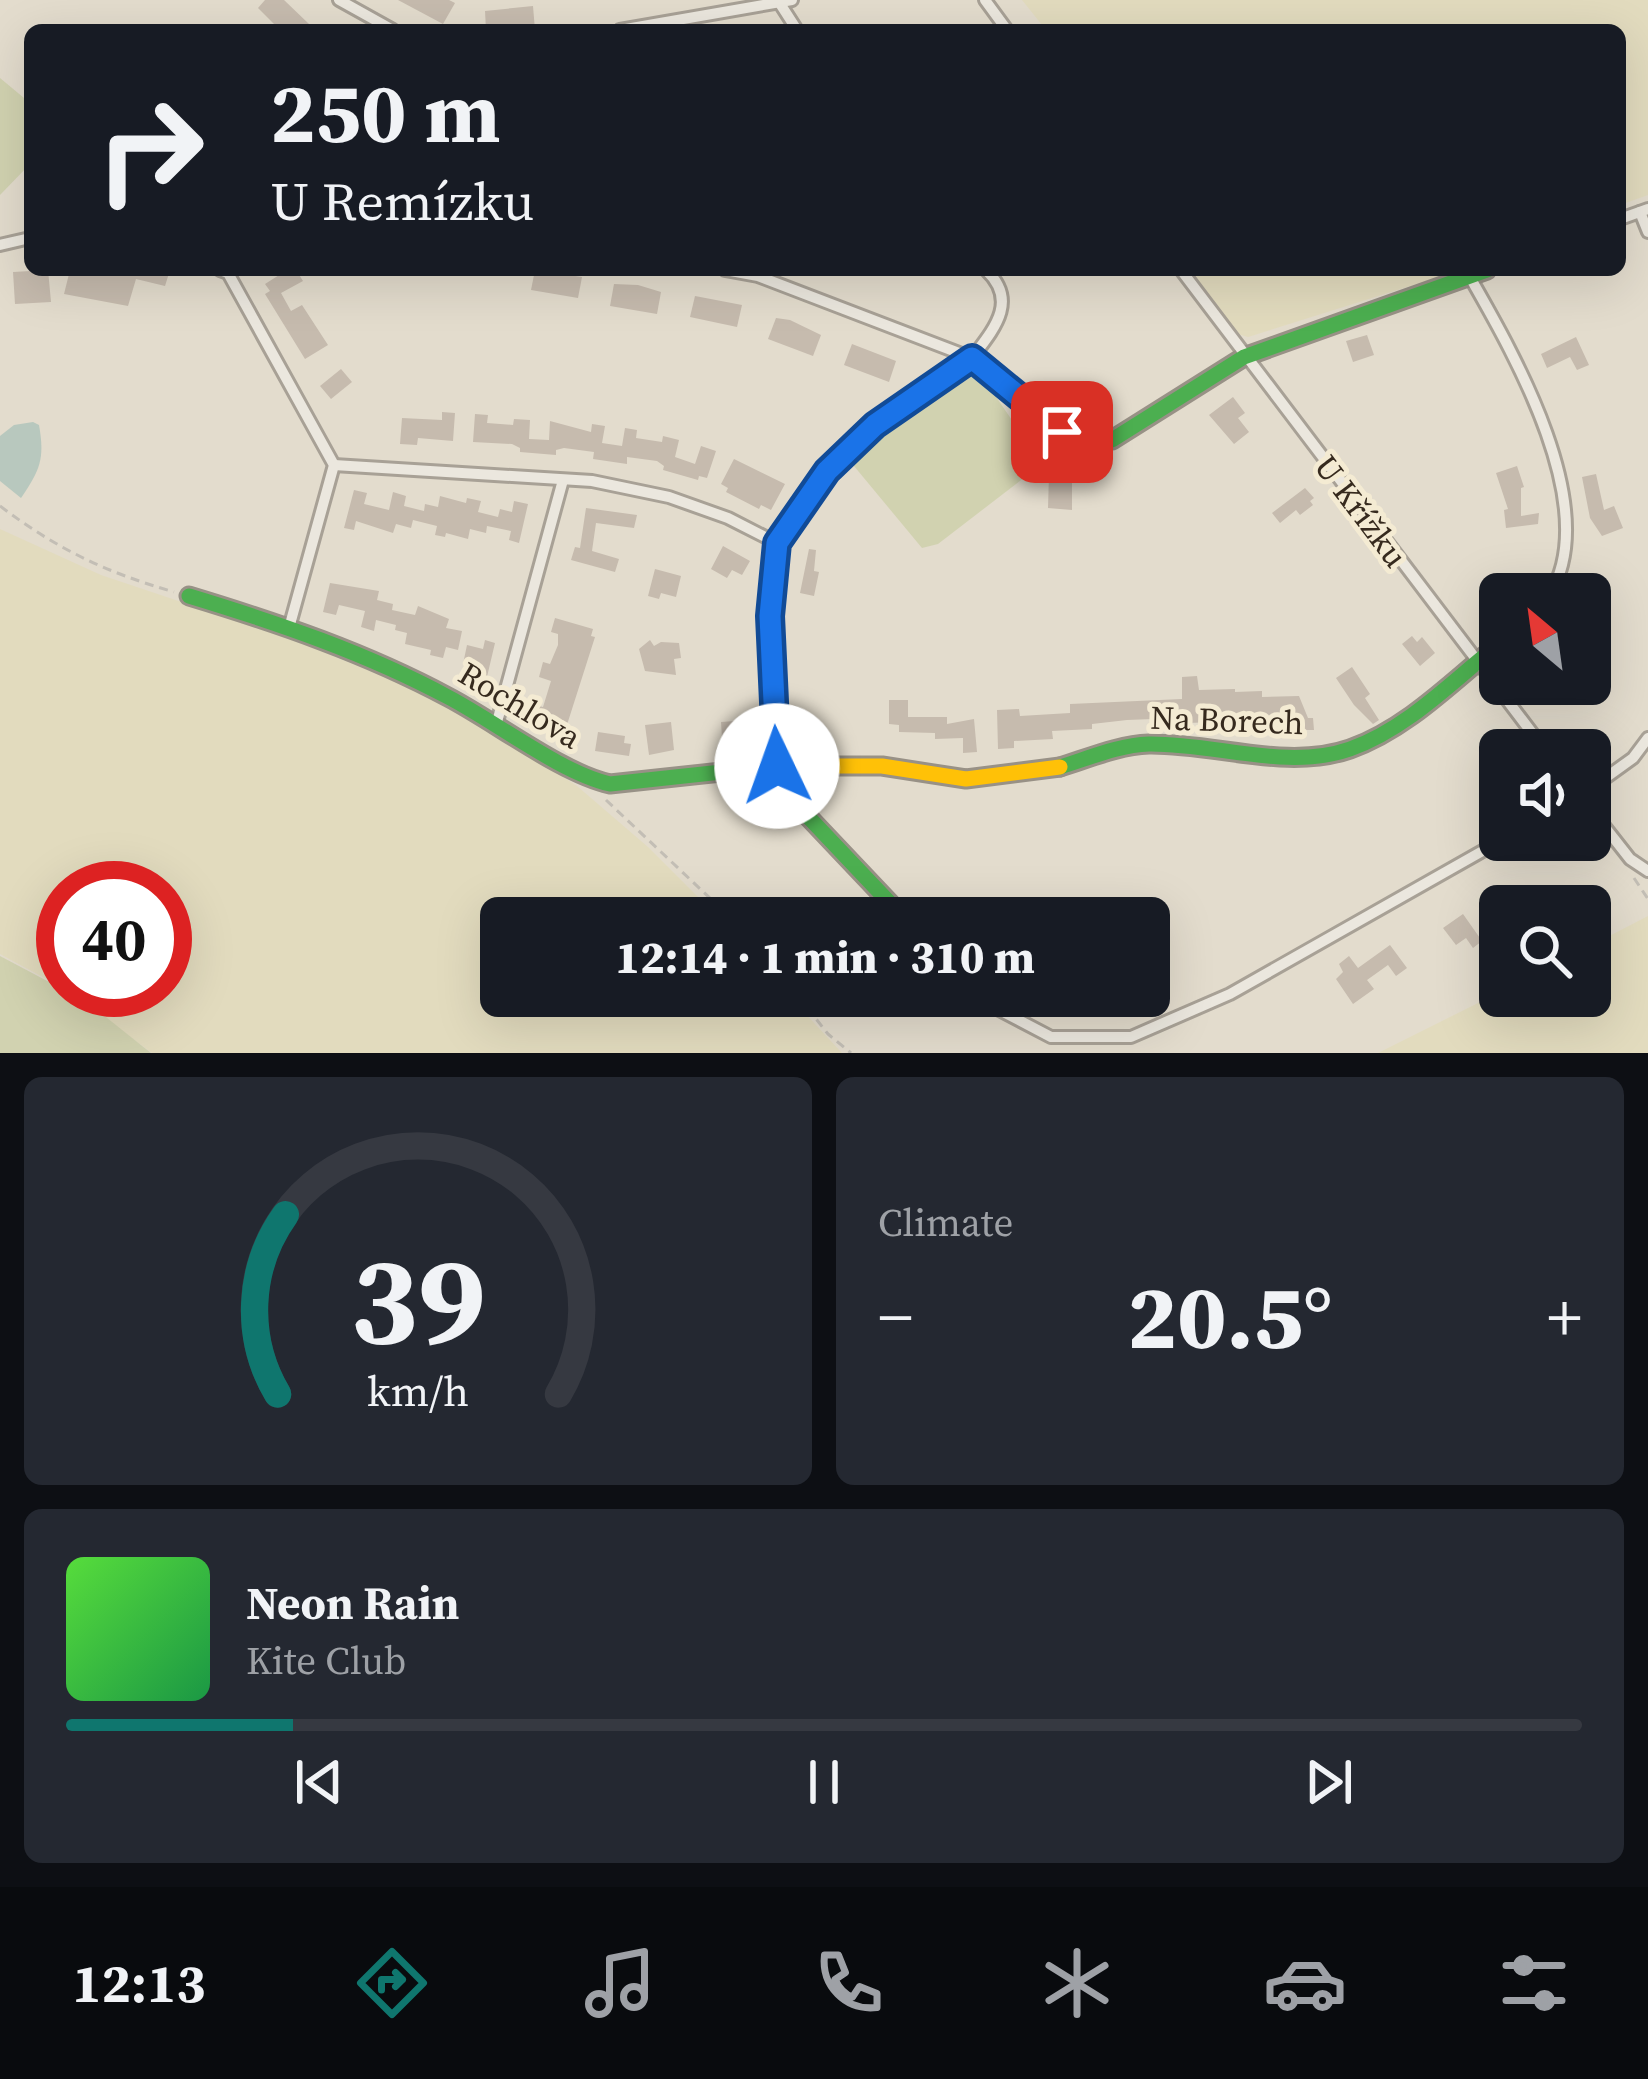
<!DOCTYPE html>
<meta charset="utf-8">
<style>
body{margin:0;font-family:"Source Serif 4",serif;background:#242831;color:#f1f3f6;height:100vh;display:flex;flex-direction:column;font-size:45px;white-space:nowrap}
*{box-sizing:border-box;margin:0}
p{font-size:39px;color:#9ea1a6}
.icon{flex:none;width:66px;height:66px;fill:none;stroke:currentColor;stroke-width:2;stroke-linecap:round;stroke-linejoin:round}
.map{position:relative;height:1053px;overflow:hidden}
.side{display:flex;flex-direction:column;gap:24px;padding:24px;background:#0d0f14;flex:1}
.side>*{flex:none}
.hud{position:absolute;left:24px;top:24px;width:1602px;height:252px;border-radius:18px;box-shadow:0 12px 48px #0002;background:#171b24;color:#f1f3f6;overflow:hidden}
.needle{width:78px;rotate:331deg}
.tools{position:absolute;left:1479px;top:573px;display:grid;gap:24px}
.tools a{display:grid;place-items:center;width:132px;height:132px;border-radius:18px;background:#171b24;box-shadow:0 12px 48px #0002;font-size:60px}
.speed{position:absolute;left:36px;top:861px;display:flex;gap:24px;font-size:60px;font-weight:700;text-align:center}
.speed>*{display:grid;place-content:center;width:156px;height:156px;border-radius:50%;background:#171b24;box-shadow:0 12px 48px #0002;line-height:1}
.speed .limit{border:18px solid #d22;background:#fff;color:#111}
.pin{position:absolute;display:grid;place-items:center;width:102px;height:102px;color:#fff;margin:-51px;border-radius:24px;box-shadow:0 6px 18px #0006}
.me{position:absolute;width:132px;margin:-66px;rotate:357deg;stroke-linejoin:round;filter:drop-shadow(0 0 9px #0008)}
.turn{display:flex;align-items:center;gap:42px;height:252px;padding:0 48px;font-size:54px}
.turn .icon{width:156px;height:156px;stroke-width:2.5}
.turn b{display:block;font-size:84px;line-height:102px}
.big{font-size:90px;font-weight:800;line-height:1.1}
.side .card{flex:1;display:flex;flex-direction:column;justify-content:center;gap:18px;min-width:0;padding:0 42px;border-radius:18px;background:#242831}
.side .dial{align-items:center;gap:0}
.dial svg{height:312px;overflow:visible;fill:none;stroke:#363941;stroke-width:7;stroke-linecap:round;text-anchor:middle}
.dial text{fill:#f1f3f6;stroke:none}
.song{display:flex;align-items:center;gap:36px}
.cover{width:144px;height:144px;border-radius:18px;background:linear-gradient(135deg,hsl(110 70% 55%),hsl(140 70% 35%))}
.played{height:12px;border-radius:6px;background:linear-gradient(90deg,#0f766e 15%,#363941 15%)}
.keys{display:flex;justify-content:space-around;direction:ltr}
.heat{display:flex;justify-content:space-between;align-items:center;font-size:66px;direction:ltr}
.side .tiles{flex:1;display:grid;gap:24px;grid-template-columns:1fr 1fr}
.card:last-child{grid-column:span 2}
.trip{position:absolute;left:480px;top:897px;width:690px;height:120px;border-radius:18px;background:#171b24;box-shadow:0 12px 48px #0002;font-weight:800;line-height:120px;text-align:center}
.menu{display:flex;height:192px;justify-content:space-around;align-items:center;background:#090b0e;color:#9ea1a6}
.menu .icon{width:84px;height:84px}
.menu .selected{color:#0f766e}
.menu b{font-size:54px;color:#f1f3f6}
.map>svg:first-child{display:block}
</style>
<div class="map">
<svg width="1648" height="1053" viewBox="0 0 1648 1053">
<rect width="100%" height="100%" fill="#e3dccd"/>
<g fill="#e2dbbe">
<path d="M1022,0h626v195l-28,10v-175h-574z"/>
<path d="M1190,270h271l-213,67 -14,-4z"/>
<path d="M0,529l101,46 191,64 114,47 96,50 75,50 71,61 71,71h-218v78h288l53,57h-690l-85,-63h98v-102h-102v100l-63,-34z"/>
<path d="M1648,916v137h-270l122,-61v4h90v-50z"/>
</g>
<g fill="#d1d2b0">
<path d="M0,78l30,25v61l-30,31z"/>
<path d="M953,374h19l18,14 52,76 -104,80 -16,4 -73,-88 -1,-8z"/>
<path d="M0,956l87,46 64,51h-151z"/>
</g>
<path fill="#b8c8be" d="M33,422l6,3c6,34 1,45 -18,73l-21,-17v-45l14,-11z"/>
<g fill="#c6bbae">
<path d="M265,0h19l25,24 -6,6h-23l-22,-22z"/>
<path d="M398,0h51l6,3 -12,21z"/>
<path d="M533,6l2,24h-49l-1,-19z"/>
<path d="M48,270l3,32 -36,2 -2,-32z"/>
<path d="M70,270h100l-5,16 -29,-7 -8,27 -64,-12z"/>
<path d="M287,270h9l7,11 -22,12 10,18 11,-6 26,40 -23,14 -40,-65 5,-3 -5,-7z"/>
<path d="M535,270l47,7 -4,21 -47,-8z"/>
<path d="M614,284l24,1 23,7 -4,22 -47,-8z"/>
<path d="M695,296l47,9 -5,22 -47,-10z"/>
<path d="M776,318l14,2 31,15 -8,21 -45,-17z"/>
<path d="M1367,335l7,20 -21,7 -7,-21z"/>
<path d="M1576,337l13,28 -12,5 -7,-13 -23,11 -6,-14z"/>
<path d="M852,344l44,17 -7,21 -45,-17z"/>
<path d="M341,369l11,13 -21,17 -11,-13z"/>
<path d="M1087,383l12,17 -17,13 -13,-17z"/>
<path d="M1233,397l12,16 -7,5 11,14 -15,12 -25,-29z"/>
<path d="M442,412l13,1 -2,28 -35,-3 -1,7 -17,-1 2,-26 40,2z"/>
<path d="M475,414l13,1 -1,8 26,2 1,-6 16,1 -1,19 20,1 1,-19 41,11 1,-8 13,2 -3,17 20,3 3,-18 12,2 -1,8 26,4 1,-6 16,4 -4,17 20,7 6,-18 15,5 -9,27 -8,-2 -1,4 -35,-10 1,-4 -7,-5 -30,-4v7l-34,-5 1,-7 -30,-4 -8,2v5l-36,-3v-4l-8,-4 -39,-2z"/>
<path d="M734,459l51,25 -14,26 -10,-5 -2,4 -33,-17 2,-4 -7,-4z"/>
<path d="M1517,466l7,21 -3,1v28l18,-3 -1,11 -32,4 -2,-18 4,-1 -12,-36z"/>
<path d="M1049,474l23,1v35l-24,-2z"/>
<path d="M1596,474l8,36 10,-4 9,22 -21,8 -12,-18 -8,-41z"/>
<path d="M1305,488l9,10 -4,3 3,4 -13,10 -4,-5 -16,13 -8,-10z"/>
<path d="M354,490l13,3 -3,11 25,6 4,-18 13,4 -2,10 20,5 1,-7 13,3 2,-11 26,7 1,-5 14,3 -3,11 20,5 2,-8 12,3 2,-11 14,3 -9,39 -10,-3 2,-9 -24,-5 -1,7 -16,-4 -2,10 -22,-6 -1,4 -10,-2 2,-9 -24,-6 -2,8 -15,-4 -3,9 -37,-12 -2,9 -10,-2z"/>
<path d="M586,508l51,7 -3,13 -38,-5 -4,28 27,8 -4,13 -44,-12 4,-13 5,1z"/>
<path d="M723,546l27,15 -8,14 -10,-5 -5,8 -16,-9z"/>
<path d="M809,549l7,1 -2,21 5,1 -5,24 -14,-3z"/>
<path d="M655,569l26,7 -5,21 -15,-4 -2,6 -11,-3z"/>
<path d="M330,583l49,8 -2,9 16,4 -1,6 23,5 3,-9 31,13 -3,9 16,3 -4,19 -12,-3 -3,11 -13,-3 1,-5 -26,-6 2,-11 -12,-3 1,-5 -20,-5 -2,11 -13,-4 4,-16 -26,-6 -3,10 -13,-3z"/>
<path d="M555,618l38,11 -2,7 4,1 -30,94 -12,-3 2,-7 -26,-7 3,-10 11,3 8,-26 -12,-4 4,-15 7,2 8,-19v-11l-7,-2z"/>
<path d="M1412,636l5,6 5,-5 13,16 -15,13 -18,-22z"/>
<path d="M485,640l10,3 -9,38 -14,-3 3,-11 -12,-3 4,-19 16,4z"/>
<path d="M650,640l4,6 7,-4 18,1 2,15 -7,1 2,16 -31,-4 -6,-22z"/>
<path d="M1352,667l18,27 -5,4 14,22 -6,4 -19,-19 -18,-27z"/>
<path d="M1197,676l2,14 36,-1v3l27,-1v6l37,-1 9,22h5l1,12h-63l-1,-6 -36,2v-4l-26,1 -10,-2v-3l-51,2 -35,4v5l-40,2 1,8 -39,2v7l-16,1 -1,-39 22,-1 1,7 50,-3v-9l112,-5v-22z"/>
<path d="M889,700h19v17h39v7l27,-5 3,33 -14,1v-15l-28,1v-6l-36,-1v-7l-10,-1z"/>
<path d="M749,720l1,23 -28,-5 -1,-16z"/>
<path d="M671,722l3,28 -25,5 -4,-30z"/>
<path d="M598,732l27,4 -1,7 7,1 -2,12 -34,-5z"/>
<path d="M1463,914l19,27 -9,7 -7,-10 -10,7 -13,-17z"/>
<path d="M1390,945l17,23 -11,8 -8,-11 -21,15 7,9 -21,15 -17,-25 7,-7 -4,-8 10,-8 9,12z"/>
<path d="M1076,996h74l1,6 -27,4v3l-33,-1 1,5 -15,1z"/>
</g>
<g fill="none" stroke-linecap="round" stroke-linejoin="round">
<defs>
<g id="street">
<path d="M339,0l54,30"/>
<path d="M985,0l22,30"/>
<path d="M779,2l18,28"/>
<path d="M620,30l172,-30"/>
<path d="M1640,212l8,20"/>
<path d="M1620,219l28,-10"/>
<path d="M0,245l30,-7"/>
<path d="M220,270l8,3 106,192 -45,163"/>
<path d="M725,270l33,6 214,82c22,-29 47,-57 14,-88"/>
<path d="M1181,270l364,480"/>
<path d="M1471,279c44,77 131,229 79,315"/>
<path d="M334,465l258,16 77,16 59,21 49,25"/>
<path d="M497,722l66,-242"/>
<path d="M1590,789l43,-31 15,-20"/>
<path d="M1590,808l40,51 18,12"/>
<path d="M980,996l8,8 63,33h80l99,-43 272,-154"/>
</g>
<g id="fast">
<path d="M778,542l49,-71 48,-46 97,-67 90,74 50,8 132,-83 243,-87"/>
<path d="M189,596c89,27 177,57 259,101 48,25 113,76 162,87l167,-18 4,22 123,130"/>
<path d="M1060,767c29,-9 59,-22 89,-23 66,-1 138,27 201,5 57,-20 104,-69 150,-106"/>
</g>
<path id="slow" d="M778,542l-8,74 7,150h105l84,13 94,-12"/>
</defs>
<use href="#street" stroke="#a8a196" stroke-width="16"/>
<use href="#fast" stroke="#989186" stroke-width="21"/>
<use href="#slow" stroke="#989186" stroke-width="21"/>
<g stroke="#c3beb5" stroke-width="3" stroke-dasharray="9 6" stroke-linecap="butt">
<path d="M0,506c57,43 105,66 174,86"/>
<path d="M606,800l125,118"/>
<path d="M1634,878l14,21"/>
<path d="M798,996l30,38 23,19"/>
</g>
<use href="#street" stroke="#ebe7de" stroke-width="10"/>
<use href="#fast" stroke="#4caf50" stroke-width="15"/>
<use href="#slow" stroke="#ffc107" stroke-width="15"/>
</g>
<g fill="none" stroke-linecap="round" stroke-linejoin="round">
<defs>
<path id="route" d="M777,766l-7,-150 7,-73 50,-72 48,-46 97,-67 90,74"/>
</defs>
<use href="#route" stroke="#114b97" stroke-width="30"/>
<use href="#route" stroke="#1a73e8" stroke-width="21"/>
</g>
<g text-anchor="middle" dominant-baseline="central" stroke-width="10" stroke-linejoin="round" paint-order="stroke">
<g font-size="33" fill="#362a1e" stroke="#f4ebd3">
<text transform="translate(1361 511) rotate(53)">U Křížku</text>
<text transform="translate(520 705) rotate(31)">Rochlova</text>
<text transform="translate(1227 720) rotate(2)">Na Borech</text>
</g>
</g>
</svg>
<div class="tools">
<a><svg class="needle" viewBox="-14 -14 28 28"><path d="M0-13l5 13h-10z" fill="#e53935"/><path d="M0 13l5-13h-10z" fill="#9ea1a6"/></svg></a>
<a><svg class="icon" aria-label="sound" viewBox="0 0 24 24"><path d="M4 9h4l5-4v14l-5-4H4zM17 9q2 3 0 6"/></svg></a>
<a><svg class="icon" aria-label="search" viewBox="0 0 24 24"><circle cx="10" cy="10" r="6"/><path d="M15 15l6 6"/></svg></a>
</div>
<div class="speed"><div class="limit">40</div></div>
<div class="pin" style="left:1062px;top:432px;background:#d93025"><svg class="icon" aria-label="arrive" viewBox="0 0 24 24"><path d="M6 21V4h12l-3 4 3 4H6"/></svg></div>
<svg class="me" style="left:777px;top:766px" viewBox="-20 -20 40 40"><circle r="19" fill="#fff"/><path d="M0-13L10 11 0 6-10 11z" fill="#1a73e8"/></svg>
<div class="trip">12:14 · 1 min · 310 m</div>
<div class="hud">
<div class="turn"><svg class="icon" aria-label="right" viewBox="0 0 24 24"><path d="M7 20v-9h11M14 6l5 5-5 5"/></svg><div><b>250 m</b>U Remízku</div></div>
</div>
</div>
<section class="side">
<div class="tiles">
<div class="card dial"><svg viewBox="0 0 100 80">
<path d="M14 69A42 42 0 1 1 86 69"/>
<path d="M14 69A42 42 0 0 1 16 23" stroke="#0f766e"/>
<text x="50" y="56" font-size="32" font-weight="700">39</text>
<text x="50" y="72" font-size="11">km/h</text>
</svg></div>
<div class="card"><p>Climate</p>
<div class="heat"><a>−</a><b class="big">20.5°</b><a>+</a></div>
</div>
<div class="card">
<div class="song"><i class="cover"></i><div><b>Neon Rain</b><p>Kite Club</p></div></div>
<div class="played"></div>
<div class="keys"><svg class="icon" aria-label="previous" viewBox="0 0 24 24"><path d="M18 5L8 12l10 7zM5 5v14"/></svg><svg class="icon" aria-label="pause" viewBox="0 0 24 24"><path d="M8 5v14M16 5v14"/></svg><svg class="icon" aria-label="next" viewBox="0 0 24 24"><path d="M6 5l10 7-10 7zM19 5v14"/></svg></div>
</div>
</div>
</section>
<nav class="menu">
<b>12:13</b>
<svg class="icon selected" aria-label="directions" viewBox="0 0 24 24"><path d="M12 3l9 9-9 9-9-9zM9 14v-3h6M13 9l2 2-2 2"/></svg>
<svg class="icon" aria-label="music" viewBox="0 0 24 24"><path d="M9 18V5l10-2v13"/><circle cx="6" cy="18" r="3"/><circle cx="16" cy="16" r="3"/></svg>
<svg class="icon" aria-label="phone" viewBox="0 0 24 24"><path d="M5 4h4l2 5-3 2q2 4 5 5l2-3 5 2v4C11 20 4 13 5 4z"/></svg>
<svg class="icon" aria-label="climate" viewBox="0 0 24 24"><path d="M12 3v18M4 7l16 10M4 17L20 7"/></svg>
<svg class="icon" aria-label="car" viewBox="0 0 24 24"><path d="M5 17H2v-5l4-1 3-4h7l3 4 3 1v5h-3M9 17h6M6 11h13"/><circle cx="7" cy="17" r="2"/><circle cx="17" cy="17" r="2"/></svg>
<svg class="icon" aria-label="filters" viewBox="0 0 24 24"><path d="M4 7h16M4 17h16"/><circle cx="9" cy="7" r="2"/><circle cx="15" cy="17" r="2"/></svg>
</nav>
